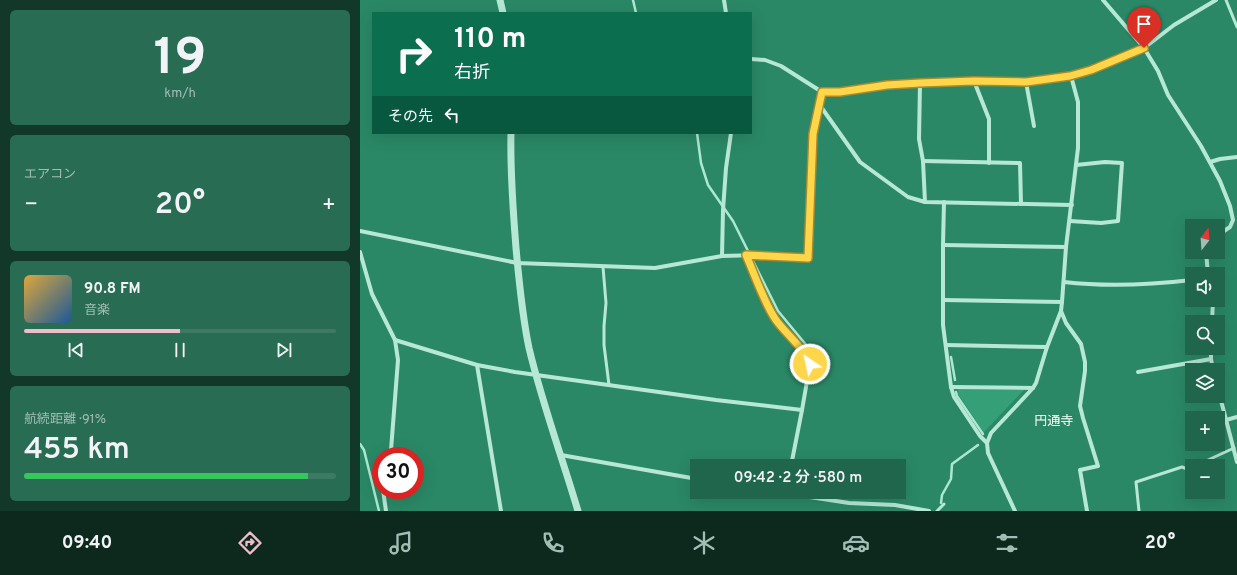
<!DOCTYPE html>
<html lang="ja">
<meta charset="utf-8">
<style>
body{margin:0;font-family:Overpass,"Noto Sans JP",sans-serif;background:#286c53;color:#f1f3f6;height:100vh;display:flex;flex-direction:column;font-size:15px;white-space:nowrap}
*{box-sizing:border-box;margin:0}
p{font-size:13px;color:#a2bdb5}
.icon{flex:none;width:22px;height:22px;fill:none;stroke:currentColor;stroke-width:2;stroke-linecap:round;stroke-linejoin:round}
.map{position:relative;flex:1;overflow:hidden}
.side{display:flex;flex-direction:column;gap:10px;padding:10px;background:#12382a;width:360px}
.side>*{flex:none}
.top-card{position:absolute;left:12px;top:12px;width:380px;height:122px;border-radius:0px;box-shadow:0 4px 16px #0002;background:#0b6e4f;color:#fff;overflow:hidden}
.needle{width:26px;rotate:17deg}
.controls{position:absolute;left:825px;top:219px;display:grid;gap:8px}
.controls a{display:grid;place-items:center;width:40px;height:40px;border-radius:0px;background:#20664c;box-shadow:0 4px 16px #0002;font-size:20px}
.speed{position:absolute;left:12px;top:447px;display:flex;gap:8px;font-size:20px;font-weight:700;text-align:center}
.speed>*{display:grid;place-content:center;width:52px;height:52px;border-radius:50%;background:#20664c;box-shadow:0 4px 16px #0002;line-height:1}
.speed .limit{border:6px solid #d22;background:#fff;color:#111}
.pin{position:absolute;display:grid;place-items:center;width:34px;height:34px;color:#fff;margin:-41px -17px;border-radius:50% 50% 50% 0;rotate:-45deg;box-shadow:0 0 4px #0007}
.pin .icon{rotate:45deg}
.me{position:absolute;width:44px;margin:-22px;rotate:326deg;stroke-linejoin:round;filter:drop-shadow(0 0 3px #0008)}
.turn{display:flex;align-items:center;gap:14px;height:84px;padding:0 16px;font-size:18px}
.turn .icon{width:52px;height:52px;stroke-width:2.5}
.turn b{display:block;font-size:28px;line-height:34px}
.then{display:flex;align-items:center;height:38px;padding:0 16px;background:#0003;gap:8px;font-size:15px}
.big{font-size:30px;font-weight:600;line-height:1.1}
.side .widget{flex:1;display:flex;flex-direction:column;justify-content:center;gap:6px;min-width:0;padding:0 14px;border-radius:6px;background:#286c53}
.side .dial{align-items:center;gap:0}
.dial b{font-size:52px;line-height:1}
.song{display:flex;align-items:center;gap:12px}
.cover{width:48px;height:48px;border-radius:6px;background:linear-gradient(135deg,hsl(40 70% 55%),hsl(210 70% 35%))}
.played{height:4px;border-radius:2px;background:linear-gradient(90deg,#f0becb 50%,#3d7a64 50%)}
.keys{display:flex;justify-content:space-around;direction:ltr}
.heat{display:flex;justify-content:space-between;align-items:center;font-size:22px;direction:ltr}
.charge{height:6px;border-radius:3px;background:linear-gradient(90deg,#34c759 91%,#3d7a64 0)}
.trip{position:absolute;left:330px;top:459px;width:216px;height:40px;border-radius:0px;background:#20664c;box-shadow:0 4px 16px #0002;font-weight:600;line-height:40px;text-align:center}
.tabs{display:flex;height:64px;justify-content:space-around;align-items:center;background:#0d291e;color:#a2bdb5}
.tabs .icon{width:28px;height:28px}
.tabs .on{color:#f0becb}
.tabs b{font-size:18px;color:#f1f3f6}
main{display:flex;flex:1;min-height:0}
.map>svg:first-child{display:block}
</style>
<main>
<section class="side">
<div class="widget dial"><b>19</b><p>km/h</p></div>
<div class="widget"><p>エアコン</p>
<div class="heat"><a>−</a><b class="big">20°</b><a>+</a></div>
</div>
<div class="widget">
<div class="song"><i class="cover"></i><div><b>90.8 FM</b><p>音楽</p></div></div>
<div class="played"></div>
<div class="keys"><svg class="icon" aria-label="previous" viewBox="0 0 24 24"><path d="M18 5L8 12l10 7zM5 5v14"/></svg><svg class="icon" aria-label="pause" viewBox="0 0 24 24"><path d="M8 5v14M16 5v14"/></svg><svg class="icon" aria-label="next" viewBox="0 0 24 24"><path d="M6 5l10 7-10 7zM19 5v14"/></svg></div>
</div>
<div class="widget"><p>航続距離 · 91%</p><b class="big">455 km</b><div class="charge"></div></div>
</section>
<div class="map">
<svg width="877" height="511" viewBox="0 0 877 511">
<rect width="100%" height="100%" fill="#2a8866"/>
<path fill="#359f77" d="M598,389l66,1 -40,42 -1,-1 -25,-37z"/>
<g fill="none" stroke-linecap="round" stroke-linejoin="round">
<g stroke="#ace8d1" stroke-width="2.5">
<path d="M273,0l3,13"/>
<path d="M337,133l4,30 7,22 25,36 45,90 34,41 8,16"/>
<path d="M591,357l4,23"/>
<path d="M596,392l1,4 26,38"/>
<path d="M0,444l4,6 15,61"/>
<path d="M581,503l1,-8 9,-16 1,-15 26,-19"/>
</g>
<g stroke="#b7e8d5" stroke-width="3">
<path d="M866,0l11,27"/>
<path d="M243,267l3,36 -2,23v19l5,40"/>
<path d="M835,466l39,-18"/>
<path d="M577,511l7,-7"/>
<path d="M779,511l-3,-29 46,-15 5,2 5,-2"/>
</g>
<g stroke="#b7e8d5" stroke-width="4">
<path d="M364,0l2,13"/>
<path d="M743,0l41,48 14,23 10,24 33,51 19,35 10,25 3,14 -3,7 -12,8"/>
<path d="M391,59l14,1 16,6 41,26h18l47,-7 33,-2 54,-2 52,1 45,-6 20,-6 53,-22 30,-23 42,-25"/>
<path d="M614,81l15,38v44"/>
<path d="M666,82l8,44"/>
<path d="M560,83l-1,56 4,22 2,41 147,3"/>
<path d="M459,104l41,58 48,35 17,5"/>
<path d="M563,161l97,2 1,41"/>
<path d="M850,162l10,-3 17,-2"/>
<path d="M584,202l-1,43v80l8,62 3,10 26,39 7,7 1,10 27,58"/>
<path d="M710,221l31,2 17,-2 4,-58 -17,-1 -29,3"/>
<path d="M0,231l157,32 138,5 67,-12 36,-1 50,3 5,-124 9,-42"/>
<path d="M583,245l123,2"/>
<path d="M0,252l12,42 23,46 3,20 -7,90 -2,6"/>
<path d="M846,252l2,22"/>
<path d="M386,255l25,58 8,12 27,30 4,9 -8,46 -11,56"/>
<path d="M362,256l1,-46 3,-42 5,-35"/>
<path d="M704,282c43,5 85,3 128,-2"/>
<path d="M583,300l119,2"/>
<path d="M701,311l5,12 15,21 4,18v9l-5,35 3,12 15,48 -18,4 7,41"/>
<path d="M852,322l1,-22"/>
<path d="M35,340l82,25 38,7 201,28 86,10"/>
<path d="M586,345l101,2"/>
<path d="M851,348v11l2,11"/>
<path d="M117,365l24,146"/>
<path d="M778,372l73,-13"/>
<path d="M591,387l82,1"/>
<path d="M858,389l19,73"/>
<path d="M866,420l11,-3"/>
<path d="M627,443l4,-10 42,-45 3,-5 11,-36 14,-36 1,-9 4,-55 12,-99v-46l-7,-26"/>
<path d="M201,455l136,24"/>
<path d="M23,490l3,21"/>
<path d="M417,492l72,11 46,2 34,6"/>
</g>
<g stroke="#b7e8d5" stroke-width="7">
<path d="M140,0l3,13"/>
<path d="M151,133c-1,39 2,77 5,115 3,33 6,67 13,100 13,55 33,109 49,163"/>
</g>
</g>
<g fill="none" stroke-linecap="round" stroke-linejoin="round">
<defs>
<path id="route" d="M450,364c-4,-14 -25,-31 -34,-44 -12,-17 -21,-45 -30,-65l62,3 5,-124 9,-42h18l47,-7 33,-2 54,-2 52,1 44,-6 21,-6 53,-22"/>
</defs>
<use href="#route" stroke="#a68a30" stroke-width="10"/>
<use href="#route" stroke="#ffd54a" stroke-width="7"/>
</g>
<g text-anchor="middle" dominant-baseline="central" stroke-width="4" stroke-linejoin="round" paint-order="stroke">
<g font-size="13" fill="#fff" stroke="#2a8866">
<text x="694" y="422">円通寺</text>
</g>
</g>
</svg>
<div class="controls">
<a><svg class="needle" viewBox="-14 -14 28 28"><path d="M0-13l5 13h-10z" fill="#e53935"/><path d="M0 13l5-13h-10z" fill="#a2bdb5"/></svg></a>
<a><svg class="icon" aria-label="sound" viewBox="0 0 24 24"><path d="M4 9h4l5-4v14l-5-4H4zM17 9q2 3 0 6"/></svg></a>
<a><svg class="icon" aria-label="search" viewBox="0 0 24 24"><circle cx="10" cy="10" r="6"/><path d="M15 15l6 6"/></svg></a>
<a><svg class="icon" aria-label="layers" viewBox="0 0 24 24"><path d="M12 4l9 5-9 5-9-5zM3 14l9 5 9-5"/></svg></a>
<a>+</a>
<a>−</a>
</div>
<div class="speed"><div class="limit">30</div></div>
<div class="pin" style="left:784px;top:48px;background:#d93025"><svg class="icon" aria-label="arrive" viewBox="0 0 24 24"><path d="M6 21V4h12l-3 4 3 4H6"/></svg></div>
<svg class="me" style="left:450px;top:364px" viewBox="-20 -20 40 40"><circle r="17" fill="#ffd54a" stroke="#fff" stroke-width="3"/><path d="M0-11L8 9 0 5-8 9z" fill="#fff"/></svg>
<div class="trip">09:42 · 2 分 · 580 m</div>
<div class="top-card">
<div class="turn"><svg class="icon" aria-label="right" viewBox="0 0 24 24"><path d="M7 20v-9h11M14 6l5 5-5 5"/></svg><div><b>110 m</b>右折</div></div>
<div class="then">その先<svg class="icon" aria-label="left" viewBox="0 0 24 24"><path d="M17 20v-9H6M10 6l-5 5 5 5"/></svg></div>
</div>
</div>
</main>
<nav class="tabs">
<b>09:40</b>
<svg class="icon on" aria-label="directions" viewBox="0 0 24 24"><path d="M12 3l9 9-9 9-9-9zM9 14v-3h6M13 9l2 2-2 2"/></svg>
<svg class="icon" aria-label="music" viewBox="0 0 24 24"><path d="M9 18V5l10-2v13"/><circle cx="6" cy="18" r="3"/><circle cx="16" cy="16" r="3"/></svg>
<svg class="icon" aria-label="phone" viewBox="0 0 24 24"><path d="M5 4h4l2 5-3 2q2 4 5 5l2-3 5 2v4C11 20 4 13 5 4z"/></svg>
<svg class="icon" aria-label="climate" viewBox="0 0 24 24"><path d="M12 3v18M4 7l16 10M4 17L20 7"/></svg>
<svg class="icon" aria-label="car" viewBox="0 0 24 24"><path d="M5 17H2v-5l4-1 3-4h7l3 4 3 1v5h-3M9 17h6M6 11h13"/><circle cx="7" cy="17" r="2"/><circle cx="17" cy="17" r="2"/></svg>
<svg class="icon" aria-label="filters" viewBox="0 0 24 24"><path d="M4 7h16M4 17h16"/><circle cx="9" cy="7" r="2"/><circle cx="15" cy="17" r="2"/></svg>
<b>20°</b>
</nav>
